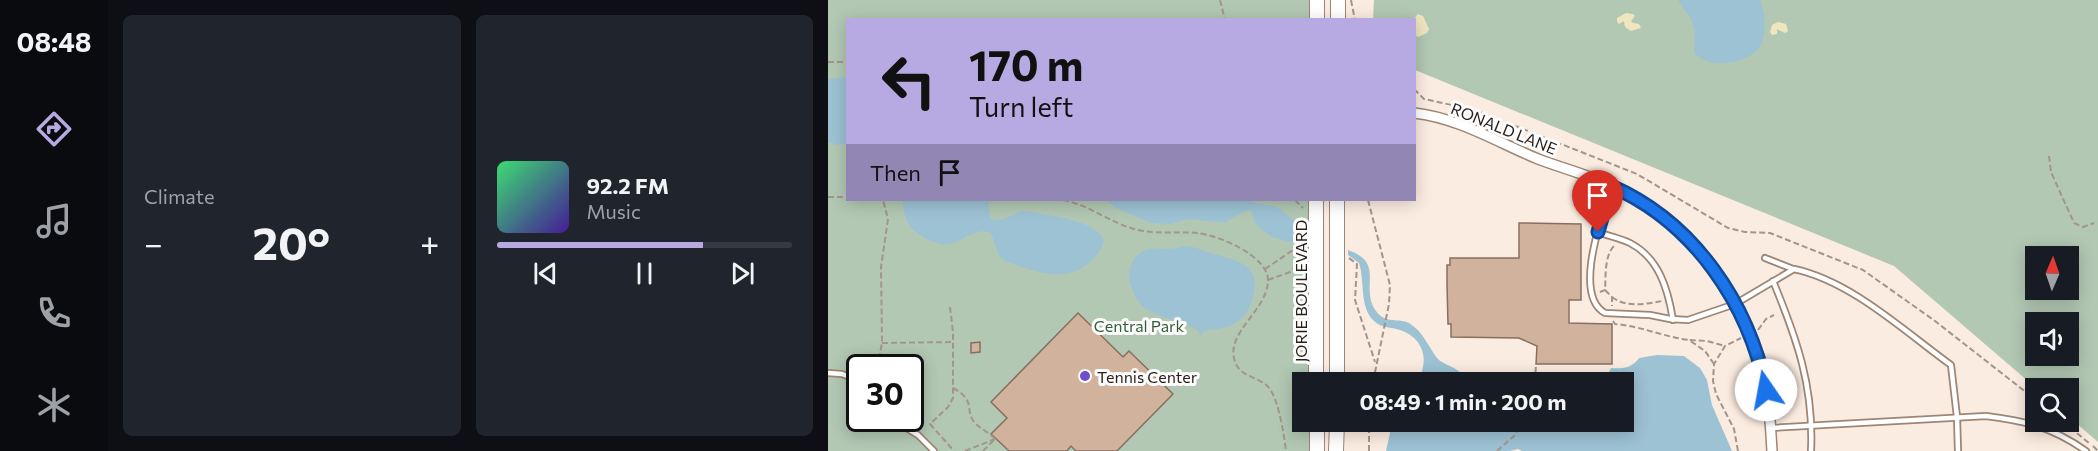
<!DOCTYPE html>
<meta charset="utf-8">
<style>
body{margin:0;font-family:Commissioner,sans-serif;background:#20242c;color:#f1f3f6;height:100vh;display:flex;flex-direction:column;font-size:22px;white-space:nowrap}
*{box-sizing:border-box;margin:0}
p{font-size:20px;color:#9ea1a6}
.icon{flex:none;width:33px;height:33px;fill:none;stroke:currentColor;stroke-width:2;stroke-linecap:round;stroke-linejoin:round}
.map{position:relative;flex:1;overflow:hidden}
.side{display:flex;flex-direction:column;gap:15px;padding:15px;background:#0d0f14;width:720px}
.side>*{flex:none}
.hud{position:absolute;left:18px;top:18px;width:570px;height:183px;border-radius:0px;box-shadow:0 3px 15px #0003;background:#b7a9e1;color:#111;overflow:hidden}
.needle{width:39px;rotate:2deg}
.buttons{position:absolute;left:1197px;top:246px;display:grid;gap:12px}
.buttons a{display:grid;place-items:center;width:54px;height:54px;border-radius:0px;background:#171b24;box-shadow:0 3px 15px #0003;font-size:30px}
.speed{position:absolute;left:18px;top:354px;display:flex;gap:12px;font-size:30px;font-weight:700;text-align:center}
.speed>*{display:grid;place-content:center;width:78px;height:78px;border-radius:50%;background:#171b24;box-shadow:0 3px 15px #0003;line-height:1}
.speed .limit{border:3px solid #111;border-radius:9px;background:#fff;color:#111}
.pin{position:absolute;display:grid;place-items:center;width:51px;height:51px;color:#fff;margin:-62px -26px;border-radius:50% 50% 50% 0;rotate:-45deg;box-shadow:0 0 6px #0007}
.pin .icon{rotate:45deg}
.me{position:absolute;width:66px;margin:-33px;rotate:348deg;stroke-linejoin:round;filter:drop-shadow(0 0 4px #0008)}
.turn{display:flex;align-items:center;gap:21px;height:126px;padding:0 24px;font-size:27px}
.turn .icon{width:78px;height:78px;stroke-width:2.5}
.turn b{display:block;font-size:42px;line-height:51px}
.then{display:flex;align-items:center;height:57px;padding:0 24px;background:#0003;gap:12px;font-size:22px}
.big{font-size:45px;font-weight:700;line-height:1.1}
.side .tile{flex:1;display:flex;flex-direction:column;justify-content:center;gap:9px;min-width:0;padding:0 21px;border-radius:9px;background:#20242c}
.song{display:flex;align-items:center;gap:18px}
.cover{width:72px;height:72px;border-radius:9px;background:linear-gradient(135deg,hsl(140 70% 55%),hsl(260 70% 35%))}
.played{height:6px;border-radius:3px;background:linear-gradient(90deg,#b7a9e1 70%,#363941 70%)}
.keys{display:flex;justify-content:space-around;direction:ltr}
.heat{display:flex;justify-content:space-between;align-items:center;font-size:33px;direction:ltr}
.side .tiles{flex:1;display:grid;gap:15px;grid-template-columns:repeat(2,1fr)}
.trip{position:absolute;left:464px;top:372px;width:342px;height:60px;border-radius:0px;background:#171b24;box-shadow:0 3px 15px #0003;font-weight:700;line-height:60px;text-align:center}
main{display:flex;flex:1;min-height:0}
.menu{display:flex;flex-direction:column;width:108px;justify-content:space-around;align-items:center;background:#090b0e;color:#9ea1a6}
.menu .icon{width:42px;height:42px}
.menu .current{color:#b7a9e1}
.menu b{font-size:27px;color:#f1f3f6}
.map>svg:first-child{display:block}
</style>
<main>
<nav class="menu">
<b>08:48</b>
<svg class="icon current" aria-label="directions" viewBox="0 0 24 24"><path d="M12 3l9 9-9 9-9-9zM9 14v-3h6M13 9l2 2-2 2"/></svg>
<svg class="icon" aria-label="music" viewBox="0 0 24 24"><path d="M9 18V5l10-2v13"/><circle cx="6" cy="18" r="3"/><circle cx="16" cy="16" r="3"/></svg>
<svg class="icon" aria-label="phone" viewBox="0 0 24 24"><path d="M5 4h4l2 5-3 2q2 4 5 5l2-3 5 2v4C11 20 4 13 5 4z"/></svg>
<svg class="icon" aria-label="climate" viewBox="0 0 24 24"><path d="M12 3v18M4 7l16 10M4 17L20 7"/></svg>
</nav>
<section class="side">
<div class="tiles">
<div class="tile"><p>Climate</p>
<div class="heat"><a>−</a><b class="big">20°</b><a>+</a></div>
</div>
<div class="tile">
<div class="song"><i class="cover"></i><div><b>92.2 FM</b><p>Music</p></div></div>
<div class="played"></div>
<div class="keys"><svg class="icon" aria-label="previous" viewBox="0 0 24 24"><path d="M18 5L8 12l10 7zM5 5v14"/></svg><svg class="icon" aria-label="pause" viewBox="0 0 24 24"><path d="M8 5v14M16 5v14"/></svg><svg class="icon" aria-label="next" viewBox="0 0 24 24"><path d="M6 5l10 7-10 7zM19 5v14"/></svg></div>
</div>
</div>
</section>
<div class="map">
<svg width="1270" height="451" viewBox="0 0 1270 451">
<rect width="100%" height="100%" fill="#fbece1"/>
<g fill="#b2c8b3" fill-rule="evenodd">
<path d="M0,0h481v20h-461v180h462l-1,182h-7v40h7v29h-481zM32,368h50v50h-50z"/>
<path d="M546,0h724v442l-29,-25 -1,-29h-32l-142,-122 -479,-196 -1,-50h-41zM1208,256h32v34h-32zM1208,322h32v34h-32z"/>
</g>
<g fill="#efe6c0">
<path d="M798,13l7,1 2,2 -4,5 2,2 6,1 2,4 -10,3 -6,-4 -1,-6 -5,3 -2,-2v-4z"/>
<path d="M590,14l5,2 6,13 -2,4 -9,4 -3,-2 -1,-16z"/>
<path d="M950,22l8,2 2,7 -3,2 -8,-4v5l-5,1 -2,-3 2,-7z"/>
</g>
<g fill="#9dc2d4">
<path d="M850,0h82c5,13 8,33 0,46 -11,18 -53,25 -66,6 3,-28 -1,-30 -16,-52z"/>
<path d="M19,77v67l-11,1 -8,-3v-63z"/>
<path d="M75,200h85l2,18c13,6 22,-6 36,-7 19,4 73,9 78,30 -2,8 -6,13 -12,19 -24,25 -59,11 -87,1l-6,-5 -8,-23c-16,-7 -27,8 -41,11 -13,3 -36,-10 -42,-21 -4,-7 -5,-16 -5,-23z"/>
<path d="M279,200h142c7,6 19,3 27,7 11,6 21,17 30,25v6l-8,4h-8l-18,-5 -16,-12 -5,-14 -4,-1 -23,13 -35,-4 -19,5 -19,-1 -37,-16z"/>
<path d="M358,246c10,1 18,5 28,8 25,7 49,11 38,46 -3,11 -9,19 -20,25 -9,4 -18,4 -28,6l-4,5 -2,-6c-17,-10 -36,-11 -52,-21 -8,-5 -12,-15 -15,-23 -5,-15 1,-33 18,-37 6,-1 13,0 19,0 6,0 12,-2 18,-3z"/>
<path d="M520,250c38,13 11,38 28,61 9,13 23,7 33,12 15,9 19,24 29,36 4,4 11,6 16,9 7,4 12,9 17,14h-54c13,-21 7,-44 -17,-52 -9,-3 -19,-2 -26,-9 -15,-14 -9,-40 -15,-58l-11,-8z"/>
<path d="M829,355l27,1 16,12 7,12 5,25 20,46h-210l-4,-2 -8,2h-124l4,-18 -3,-11h236v-40h-28l12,-6 4,-8c12,1 21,0 28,-10z"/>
</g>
<g fill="#d1b39d" stroke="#866f60" stroke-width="1.5">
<path d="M691,223l62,1v76h-12v23l43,1v40h-76l1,-18 -18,-8 -68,-1v-13h-3l-1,-40v-19h3v-7h69z"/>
<path d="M250,313l45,44 6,-6 44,43 -56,57h-41l-5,-5 -4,5h-58l-18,-17 16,-16 -16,-16z"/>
<path d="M152,342v10l-9,1v-10z"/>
</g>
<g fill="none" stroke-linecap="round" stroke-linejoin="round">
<defs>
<g id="lane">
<path d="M783,186c-8,28 -39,109 -6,127l45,2 20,4 18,1 47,-16 59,-35c57,12 110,62 157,96l6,52 1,34"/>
<path d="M770,232c10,4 22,6 32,11 29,15 38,46 43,77"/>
<path d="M937,258l28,11"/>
<path d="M945,281c24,58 41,106 38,170"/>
<path d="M0,373l14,1 18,7"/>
<path d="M62,418l28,17 16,16"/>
<path d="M943,428l215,-12c40,5 66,11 100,35"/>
</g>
<path id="street" d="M586,113c45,5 83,29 124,46 29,11 62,19 89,34 63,33 110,97 132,163 10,30 11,64 13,95"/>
<g id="secondary">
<path d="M510,0v20"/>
<path d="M489,20v-20"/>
<path d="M488,234v-34"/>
<path d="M509,240v-40"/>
<path d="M488,257v125"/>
<path d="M509,382v-122"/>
<path d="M489,422v29"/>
<path d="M508,451l1,-29"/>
</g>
</defs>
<use href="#lane" stroke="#9d8675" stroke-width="8"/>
<use href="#street" stroke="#9d8675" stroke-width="12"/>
<use href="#secondary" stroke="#9d8675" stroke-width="16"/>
<g stroke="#a2958c" stroke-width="2" stroke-dasharray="6 3" stroke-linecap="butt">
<path d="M392,0l5,20"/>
<path d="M523,0l4,20"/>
<path d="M0,62h20"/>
<path d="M586,89l10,10 51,11 162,64 91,54 17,4 25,1 93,37 72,51 101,79"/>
<path d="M1221,156l2,16 23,51 9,4 11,-4"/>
<path d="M0,197h20"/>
<path d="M235,200c26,5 46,22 71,29 21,6 42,2 63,4 21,2 72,23 71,48 -1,29 -40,50 -34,77 4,21 26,17 36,31 9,14 14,45 16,62"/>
<path d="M467,200l8,8"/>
<path d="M540,200l22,85 -1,19 -16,78"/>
<path d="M521,258l8,6 -2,36 20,62"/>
<path d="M437,269l40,-27"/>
<path d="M440,280l22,-8 14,-13"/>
<path d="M777,290l7,7v9"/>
<path d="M772,292l5,-2c1,-14 -1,-35 10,-45"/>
<path d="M784,297c14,11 34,7 50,4"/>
<path d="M122,307l3,25v66l-5,9 -18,17 24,27"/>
<path d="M785,321l2,3c26,2 49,13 74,16"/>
<path d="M930,330l8,-11 8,-4"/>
<path d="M54,343l72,-1"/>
<path d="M886,364l-9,-13 -16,-11 18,1 18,5"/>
<path d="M49,368l5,-25 -1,-76 7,-48 -5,-19"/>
<path d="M707,382l1,-18"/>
<path d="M125,388c25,13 10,24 23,36 6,6 13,8 19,15"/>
<path d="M1235,422l26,21"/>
<path d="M1265,446l5,5"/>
<path d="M137,451l30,-12"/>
<path d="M155,451l11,-11"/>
<path d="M541,451v-29"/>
<path d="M669,451l17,-15 9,-14"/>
<path d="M910,451l-4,-22 -18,-35 -3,-13 1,-17 11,-18 16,-8"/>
</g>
<use href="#lane" stroke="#fff" stroke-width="4.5"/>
<use href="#street" stroke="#fff" stroke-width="9"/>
<use href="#secondary" stroke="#fff" stroke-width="14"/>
<defs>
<g id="secondary-bridge">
<path d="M488,257v-23"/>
<path d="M509,260v-20"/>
</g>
</defs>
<use href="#secondary-bridge" stroke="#9d8675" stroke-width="16" stroke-linecap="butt"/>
<use href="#secondary-bridge" stroke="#fff" stroke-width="14"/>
</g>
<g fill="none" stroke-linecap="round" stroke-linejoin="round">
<defs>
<path id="route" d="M770,232l13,-46c83,36 138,118 155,204"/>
</defs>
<use href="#route" stroke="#114b97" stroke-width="15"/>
<use href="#route" stroke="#1a73e8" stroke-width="10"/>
</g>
<circle fill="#714ec7" stroke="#fcfcfc" stroke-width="2" cx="257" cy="376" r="6"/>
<g text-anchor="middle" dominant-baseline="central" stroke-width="6" stroke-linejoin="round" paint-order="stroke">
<g font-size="16" fill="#281f19" stroke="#fcfcfc">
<text transform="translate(676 128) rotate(22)">RONALD LANE</text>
<text transform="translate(472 291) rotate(-90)">JORIE BOULEVARD</text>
</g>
<g font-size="16" fill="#345d38" stroke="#fcfcfc">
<text x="311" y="325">Central Park</text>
</g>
<g font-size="16" fill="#281f19" stroke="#fcfcfc" text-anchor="start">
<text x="269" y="376">Tennis Center</text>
</g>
</g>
</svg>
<div class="buttons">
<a><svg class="needle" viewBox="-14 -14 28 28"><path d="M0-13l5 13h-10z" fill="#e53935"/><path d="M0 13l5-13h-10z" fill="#9ea1a6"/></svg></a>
<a><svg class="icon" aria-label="sound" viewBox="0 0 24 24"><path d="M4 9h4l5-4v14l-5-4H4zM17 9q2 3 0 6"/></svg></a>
<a><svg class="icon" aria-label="search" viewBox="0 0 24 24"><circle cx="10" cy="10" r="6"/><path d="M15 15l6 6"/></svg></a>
</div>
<div class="speed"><div class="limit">30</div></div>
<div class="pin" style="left:770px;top:232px;background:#d93025"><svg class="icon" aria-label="arrive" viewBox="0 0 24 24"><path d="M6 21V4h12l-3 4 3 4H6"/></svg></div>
<svg class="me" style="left:938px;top:390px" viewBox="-20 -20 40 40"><circle r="19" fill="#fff"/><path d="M0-13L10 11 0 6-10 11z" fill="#1a73e8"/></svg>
<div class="trip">08:49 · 1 min · 200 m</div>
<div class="hud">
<div class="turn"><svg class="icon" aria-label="left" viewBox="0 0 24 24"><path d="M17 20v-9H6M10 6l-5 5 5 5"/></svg><div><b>170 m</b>Turn left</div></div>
<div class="then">Then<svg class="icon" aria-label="arrive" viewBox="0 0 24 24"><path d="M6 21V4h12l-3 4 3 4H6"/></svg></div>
</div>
</div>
</main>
